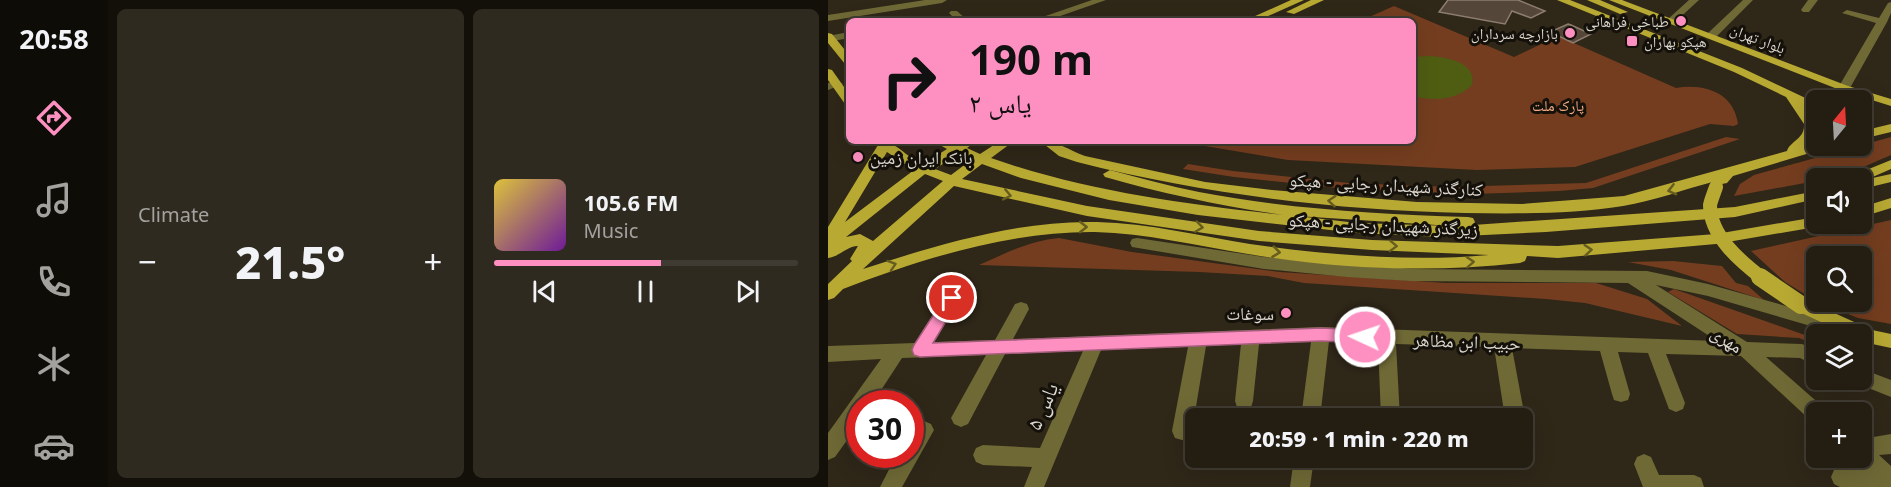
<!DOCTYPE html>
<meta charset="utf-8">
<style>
body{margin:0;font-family:"Noto Sans","Noto Naskh Arabic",sans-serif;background:#2f2a20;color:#f1f3f6;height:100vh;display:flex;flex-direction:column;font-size:22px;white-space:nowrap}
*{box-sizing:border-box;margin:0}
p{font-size:20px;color:#a3a29f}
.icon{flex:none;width:33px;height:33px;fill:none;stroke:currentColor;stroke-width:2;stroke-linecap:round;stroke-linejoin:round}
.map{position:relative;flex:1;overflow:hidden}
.panel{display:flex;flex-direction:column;gap:9px;padding:9px;background:#13100a;width:720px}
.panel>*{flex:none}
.banner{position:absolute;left:18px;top:18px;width:570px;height:126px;border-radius:9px;box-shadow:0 6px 24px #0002,0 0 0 2px #403b32;background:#fd8fc1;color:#111;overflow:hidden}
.needle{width:39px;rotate:18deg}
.tools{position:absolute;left:978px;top:90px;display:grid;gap:12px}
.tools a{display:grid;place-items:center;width:66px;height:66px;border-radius:9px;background:#231d12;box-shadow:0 6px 24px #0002,0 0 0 2px #403b32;font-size:30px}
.speed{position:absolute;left:18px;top:390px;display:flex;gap:12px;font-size:30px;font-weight:700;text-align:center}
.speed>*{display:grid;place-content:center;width:78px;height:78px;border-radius:50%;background:#231d12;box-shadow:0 6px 24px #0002,0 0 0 2px #403b32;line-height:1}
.speed .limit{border:9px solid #d22;background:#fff;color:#111}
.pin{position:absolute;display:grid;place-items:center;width:51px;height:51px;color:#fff;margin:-26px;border:3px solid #fff;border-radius:50%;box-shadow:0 2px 6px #0007}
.me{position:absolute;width:66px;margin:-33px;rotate:273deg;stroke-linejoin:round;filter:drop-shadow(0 0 4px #0008)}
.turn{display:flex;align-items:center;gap:21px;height:126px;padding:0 24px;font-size:27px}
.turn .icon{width:78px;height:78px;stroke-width:2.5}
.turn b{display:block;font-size:42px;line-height:51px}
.big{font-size:45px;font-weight:800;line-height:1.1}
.panel .tile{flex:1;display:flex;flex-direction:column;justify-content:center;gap:9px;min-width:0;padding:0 21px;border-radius:9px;background:#2f2a20}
.song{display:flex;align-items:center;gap:18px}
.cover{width:72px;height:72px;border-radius:9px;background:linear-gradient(135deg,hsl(50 70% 55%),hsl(280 70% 35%))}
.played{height:6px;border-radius:3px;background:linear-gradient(90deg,#fd8fc1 55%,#403b32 55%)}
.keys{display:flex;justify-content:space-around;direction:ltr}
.heat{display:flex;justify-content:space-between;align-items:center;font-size:33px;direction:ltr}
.panel .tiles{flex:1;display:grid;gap:9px;grid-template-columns:repeat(2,1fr)}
.trip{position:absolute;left:357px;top:408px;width:348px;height:60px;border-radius:9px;background:#231d12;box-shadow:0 6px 24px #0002,0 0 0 2px #403b32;font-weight:800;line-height:60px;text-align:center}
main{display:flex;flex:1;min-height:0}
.tabs{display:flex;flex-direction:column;width:108px;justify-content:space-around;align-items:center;background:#0e0c07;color:#a3a29f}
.tabs .icon{width:42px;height:42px}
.tabs .selected{color:#fd8fc1}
.tabs b{font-size:27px;color:#f1f3f6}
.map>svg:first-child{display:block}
</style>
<main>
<nav class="tabs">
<b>20:58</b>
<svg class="icon selected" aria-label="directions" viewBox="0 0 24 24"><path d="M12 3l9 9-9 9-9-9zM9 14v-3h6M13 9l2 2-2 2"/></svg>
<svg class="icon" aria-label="music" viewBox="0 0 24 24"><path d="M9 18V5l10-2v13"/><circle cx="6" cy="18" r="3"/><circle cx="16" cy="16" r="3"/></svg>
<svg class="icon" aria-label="phone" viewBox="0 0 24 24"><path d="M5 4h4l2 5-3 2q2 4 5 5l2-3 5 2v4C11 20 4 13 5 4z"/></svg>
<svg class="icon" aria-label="climate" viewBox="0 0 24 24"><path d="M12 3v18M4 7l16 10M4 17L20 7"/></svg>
<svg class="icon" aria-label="car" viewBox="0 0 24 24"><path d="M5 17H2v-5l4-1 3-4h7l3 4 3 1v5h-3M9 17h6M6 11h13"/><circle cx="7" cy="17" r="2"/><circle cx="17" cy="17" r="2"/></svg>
</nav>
<section class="panel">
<div class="tiles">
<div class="tile"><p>Climate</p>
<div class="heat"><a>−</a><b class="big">21.5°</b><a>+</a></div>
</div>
<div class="tile">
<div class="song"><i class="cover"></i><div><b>105.6 FM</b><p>Music</p></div></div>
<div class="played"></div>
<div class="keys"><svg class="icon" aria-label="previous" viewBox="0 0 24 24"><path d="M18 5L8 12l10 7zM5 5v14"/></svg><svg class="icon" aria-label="pause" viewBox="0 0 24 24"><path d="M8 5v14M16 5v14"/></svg><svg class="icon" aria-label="next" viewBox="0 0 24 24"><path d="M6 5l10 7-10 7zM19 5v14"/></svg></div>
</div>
</div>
</section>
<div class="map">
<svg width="1063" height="487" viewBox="0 0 1063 487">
<rect width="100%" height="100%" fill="#2f2718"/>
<g fill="#743d1f">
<path d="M566,6l120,51 44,-21 118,52c29,-5 58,5 62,36l-4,2 -24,-2 -135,43 -98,3 -189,-10 -113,-19h238v-120h-53z"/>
<path d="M898,137l14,2 -147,49 -34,3 -86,3 -127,-5 -112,-12 -51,-8 5,-5 45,7 116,12 100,4 137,-4z"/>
<path d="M1063,137v18c-23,10 -49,23 -75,23v3l-82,15 6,-12 14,-9z"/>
<path d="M1063,220v104l-33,-6 -40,-16h44v-46h-46v45l-31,-19 -34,-31z"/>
<path d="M231,238l73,14 148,20 166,11h150l51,16 35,27 -97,-23 -39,-4 -242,-16 -36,-7 -69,-4 -220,-7c27,-12 50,-24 80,-27z"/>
<path d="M845,261l49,5 14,17 12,3 16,14 -93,-30 -43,-8z"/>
<path d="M846,289l142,50v6l-17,-7 -62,-4 -69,-42z"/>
</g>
<path fill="#4f5d12" d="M601,56c17,1 48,6 43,29 -16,16 -39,16 -59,11v-39z"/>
<g fill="#544639" stroke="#8c7d6e" stroke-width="1.5">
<path d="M620,0h70l27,11 -14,7 -19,-7 -7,13 -66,-12z"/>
<path d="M740,24l3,1 20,9 -18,9 -23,-11z"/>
</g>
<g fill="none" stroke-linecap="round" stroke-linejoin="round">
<g fill="#6f6936" fill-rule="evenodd">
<path d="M97,0h22l-5,3 -114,18v-6z"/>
<path d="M264,0h14l-60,21h-15z"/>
<path d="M861,0h10l-25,23h-6v-4z"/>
<path d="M915,0h10l-38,38h-8v-4z"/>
<path d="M980,0h10l-9,12h-6l-2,-2z"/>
<path d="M1063,2v11l-4,9 -37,66 -6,3 -4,-1 -2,-2 38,-65 -34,-10 5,-3 32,8 9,-15z"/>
<path d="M123,11h6l11,10h-11l-8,-8z"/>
<path d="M21,32v6l-21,4v-6z"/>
<path d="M9,81l6,3 -15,6v-7z"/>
<path d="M309,238l127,19 83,8 63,4 237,2 61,13 152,43 6,2 3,5 -3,5 -4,2v-7h-24l-130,-38 -52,-11 91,57 55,2 14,6v16l-16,-8 -34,-1 57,50 2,5h-9v10l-7,-3 -68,-63 -75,-2 19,49 -2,6 -7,3 -7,-3 -21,-56 -30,-1 12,42 -2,6 -7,2 -7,-2 -2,-6 -12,-43 -88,-3 13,70 -3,5v-5h-17l-11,-71 -98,-3 4,74h-19l-3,-75 -49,-2 -9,77h-19l10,-76 -52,2 -6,57 -2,6 -7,3 -7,-3 -2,-6 6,-57 -35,2 -14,85 -3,7 -7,2 -7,-2 -3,-7 16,-84 -87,3 -57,137h-20l8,-20 -49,-2 -7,-3 -3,-7 3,-7 7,-3 57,3 43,-97 -78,3 -37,70 -7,3 -7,-3 -3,-6 35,-63 -84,3 -30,46h-12v18l-25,35 -7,3v-27l53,-74 -53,3v-16l87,-3 31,-50 6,-1 6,1 2,5 -26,44 61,-2 20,-36 6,-2 6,2 2,5 -16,30 308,-12 396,14 -89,-58 -218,-2 -63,-4 -83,-8 -132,-22 -2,-4 2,-4z"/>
<path d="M1034,369l29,11v17l-35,-14 -2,-3h8z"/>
<path d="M96,421l7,3 3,6 -32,57h-22l17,-33h13c0,-14 -1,-27 14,-33z"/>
<path d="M1063,434v20l-12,1 12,11v21h-51l-6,-3 -3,-7 3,-7 7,-3 21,-1 -8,-8h8v-19z"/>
<path d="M816,454l7,3 8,18h35l7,3 3,9h-61l-9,-23 3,-7z"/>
<path d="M466,458h20l-4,29h-20z"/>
</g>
<g fill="#b8a933" fill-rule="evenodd">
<path d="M463,0h13l-47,21h-13z"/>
<path d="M483,0h13l-30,14 -8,-2z"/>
<path d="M729,0h13l172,68 74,35v7l-11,-4 11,19 -2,11 -8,10 10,-3v3h9l-2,3 -90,27 -6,7 -5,1 -6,-3c-31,8 -62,20 -93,25 -51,8 -106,8 -158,7 -131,-3 -261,-19 -388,-51l-18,-6 -19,-15c17,0 29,9 45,15l120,26 67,8 145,12 105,2 102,-8 163,-45c3,-10 18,-12 17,-27l-18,-27 -52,-25z"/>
<path d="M759,0h13l28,12 -8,2z"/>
<path d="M781,0h13l226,86 43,13v7l-51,-16z"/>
<path d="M0,33l4,1 17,21v10l-4,-1 -17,-21z"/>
<path d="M0,69l4,1 17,24v11l-4,-1 -17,-24z"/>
<path d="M1034,104l4,2 6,11 -10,7z"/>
<path d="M1063,124v8l-29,7v-8z"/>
<path d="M47,141c25,0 27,15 48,23l24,-15 -14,-8h17l6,3 5,-3h15l-9,7 13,6 20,-13h14l-23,17c94,33 193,46 292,57 -61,-9 -119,-21 -178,-38l-2,-3 7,-4c30,8 59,16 89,22 89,17 179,22 269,25l5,1 2,4 -2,3 262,-18 81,-16v8l-81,18 -189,15 -103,5 -86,-4 -159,-18 -89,-15 -88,-22 -39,-14 -20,15 125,27 172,25 113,9 186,6 158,-12 100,-17v7h6l-6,3 -100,17 -158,14 -31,-2 -2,5 -5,2c-91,10 -182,6 -272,-9 -51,-8 -102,-21 -153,-22 -85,-1 -174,27 -252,57l-9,9 -6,2v-16l24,-23 -2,-2 8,-13c-11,0 -19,11 -30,12v-31l50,-82zM59,152l27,18 -69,52zM130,154l13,6 -20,15 -16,-6zM97,174l18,7 -70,60 -13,-7 -14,3zM126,186l133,30 172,25 113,9 117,5c-79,7 -161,0 -239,-11 -51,-8 -101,-21 -153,-22 -79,-2 -160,23 -234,47zM469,216l155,10 -95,-3z"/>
<path d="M1063,160v9l-23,10 23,-5v8l-29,7v-11h-10l2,-3z"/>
<path d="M1063,198v10l-29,9v-10z"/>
<path d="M973,298l71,32 19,4v14l-28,-6 -1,-8h-15l-52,-24 -2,-5 2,-5z"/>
</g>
<path stroke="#b8a933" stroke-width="14" d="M888,187c-2,6 -5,13 -6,18 0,31 30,56 52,73"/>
<path stroke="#b8a933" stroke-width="18" d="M932,277l41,28"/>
</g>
<defs><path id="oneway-chevron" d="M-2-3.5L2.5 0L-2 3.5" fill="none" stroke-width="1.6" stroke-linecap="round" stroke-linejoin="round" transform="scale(1.5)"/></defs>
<g stroke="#665c1e">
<use href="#oneway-chevron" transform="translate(844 190) rotate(166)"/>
<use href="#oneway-chevron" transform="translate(179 195) rotate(12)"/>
<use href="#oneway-chevron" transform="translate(504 201) rotate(-175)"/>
<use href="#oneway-chevron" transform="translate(255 227)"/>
<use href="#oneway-chevron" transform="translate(371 227) rotate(8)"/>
<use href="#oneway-chevron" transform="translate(565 246) rotate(2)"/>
<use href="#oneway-chevron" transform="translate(760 250) rotate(-5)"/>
<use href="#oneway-chevron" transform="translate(448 252) rotate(7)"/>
<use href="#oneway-chevron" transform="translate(642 262) rotate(-3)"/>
<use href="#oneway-chevron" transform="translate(64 265) rotate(-18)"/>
</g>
<path fill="#fd8fc1" stroke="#a45d7d" stroke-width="1.5" d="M124,292l6,2 2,4 -27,45 388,-15 44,2 5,2 3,5 -3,4 -5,2 -44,-2 -401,16 -6,-2 -2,-5 2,-5 33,-51z"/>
<g fill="#fd8fc1" stroke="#14100a" stroke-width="2">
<circle cx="853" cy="21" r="6"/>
<circle cx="742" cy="33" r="6"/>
<rect x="798" y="35" width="12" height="12" rx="3"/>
<circle cx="30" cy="157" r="6"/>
<circle cx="458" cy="313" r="6"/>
</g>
<g text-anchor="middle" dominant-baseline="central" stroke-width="6" stroke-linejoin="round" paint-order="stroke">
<g font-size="15" fill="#dcd7ce" stroke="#14100a" text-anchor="end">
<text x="841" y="21">طباخی فراهانی</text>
<text x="730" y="33">بازارچه سرداران</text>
<text x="816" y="41" text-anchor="start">هپکو بهاران</text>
</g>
<g font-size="15" fill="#dcd7ce" stroke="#14100a">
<text transform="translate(930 38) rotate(21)">بلوار تهران</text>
</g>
<g font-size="15" fill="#f6ab85" stroke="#14100a">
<text x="730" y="105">پارک ملت</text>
</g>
<g font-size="18" fill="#dcd7ce" stroke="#14100a" text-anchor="start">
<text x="42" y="157">بانک ایران زمین</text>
<text x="446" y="313" text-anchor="end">سوغات</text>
</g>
<g font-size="18" fill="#dcd7ce" stroke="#14100a">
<text transform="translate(558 184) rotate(3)">کنارگذر شهیدان رجایی - هپکو</text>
<text transform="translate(555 224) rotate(3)">زیرگذر شهیدان رجایی - هپکو</text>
<text transform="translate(899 339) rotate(33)">مهری</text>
<text transform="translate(639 341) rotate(2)">حبیب ابن مظاهر</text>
</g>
<g font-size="21" fill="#dcd7ce" stroke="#14100a">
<text transform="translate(214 406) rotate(-67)">یاس ۵</text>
</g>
</g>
</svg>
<div class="tools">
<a><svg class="needle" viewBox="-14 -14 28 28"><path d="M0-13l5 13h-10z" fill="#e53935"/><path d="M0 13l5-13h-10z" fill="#a3a29f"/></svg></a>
<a><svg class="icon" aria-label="sound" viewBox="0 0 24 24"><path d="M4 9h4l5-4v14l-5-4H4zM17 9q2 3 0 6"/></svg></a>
<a><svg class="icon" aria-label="search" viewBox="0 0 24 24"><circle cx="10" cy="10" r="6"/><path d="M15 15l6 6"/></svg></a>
<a><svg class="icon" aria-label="layers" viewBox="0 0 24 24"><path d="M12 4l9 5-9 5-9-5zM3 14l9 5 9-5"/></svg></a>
<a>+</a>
</div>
<div class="speed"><div class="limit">30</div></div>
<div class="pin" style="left:124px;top:298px;background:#d93025"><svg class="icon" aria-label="arrive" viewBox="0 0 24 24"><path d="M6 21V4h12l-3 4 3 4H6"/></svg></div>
<svg class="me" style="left:537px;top:337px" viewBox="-20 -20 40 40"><circle r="17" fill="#fd8fc1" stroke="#fff" stroke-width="3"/><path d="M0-11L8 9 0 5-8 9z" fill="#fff"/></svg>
<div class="trip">20:59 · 1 min · 220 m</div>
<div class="banner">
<div class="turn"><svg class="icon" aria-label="right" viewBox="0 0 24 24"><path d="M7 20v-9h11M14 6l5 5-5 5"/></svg><div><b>190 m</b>یاس ۲</div></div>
</div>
</div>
</main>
